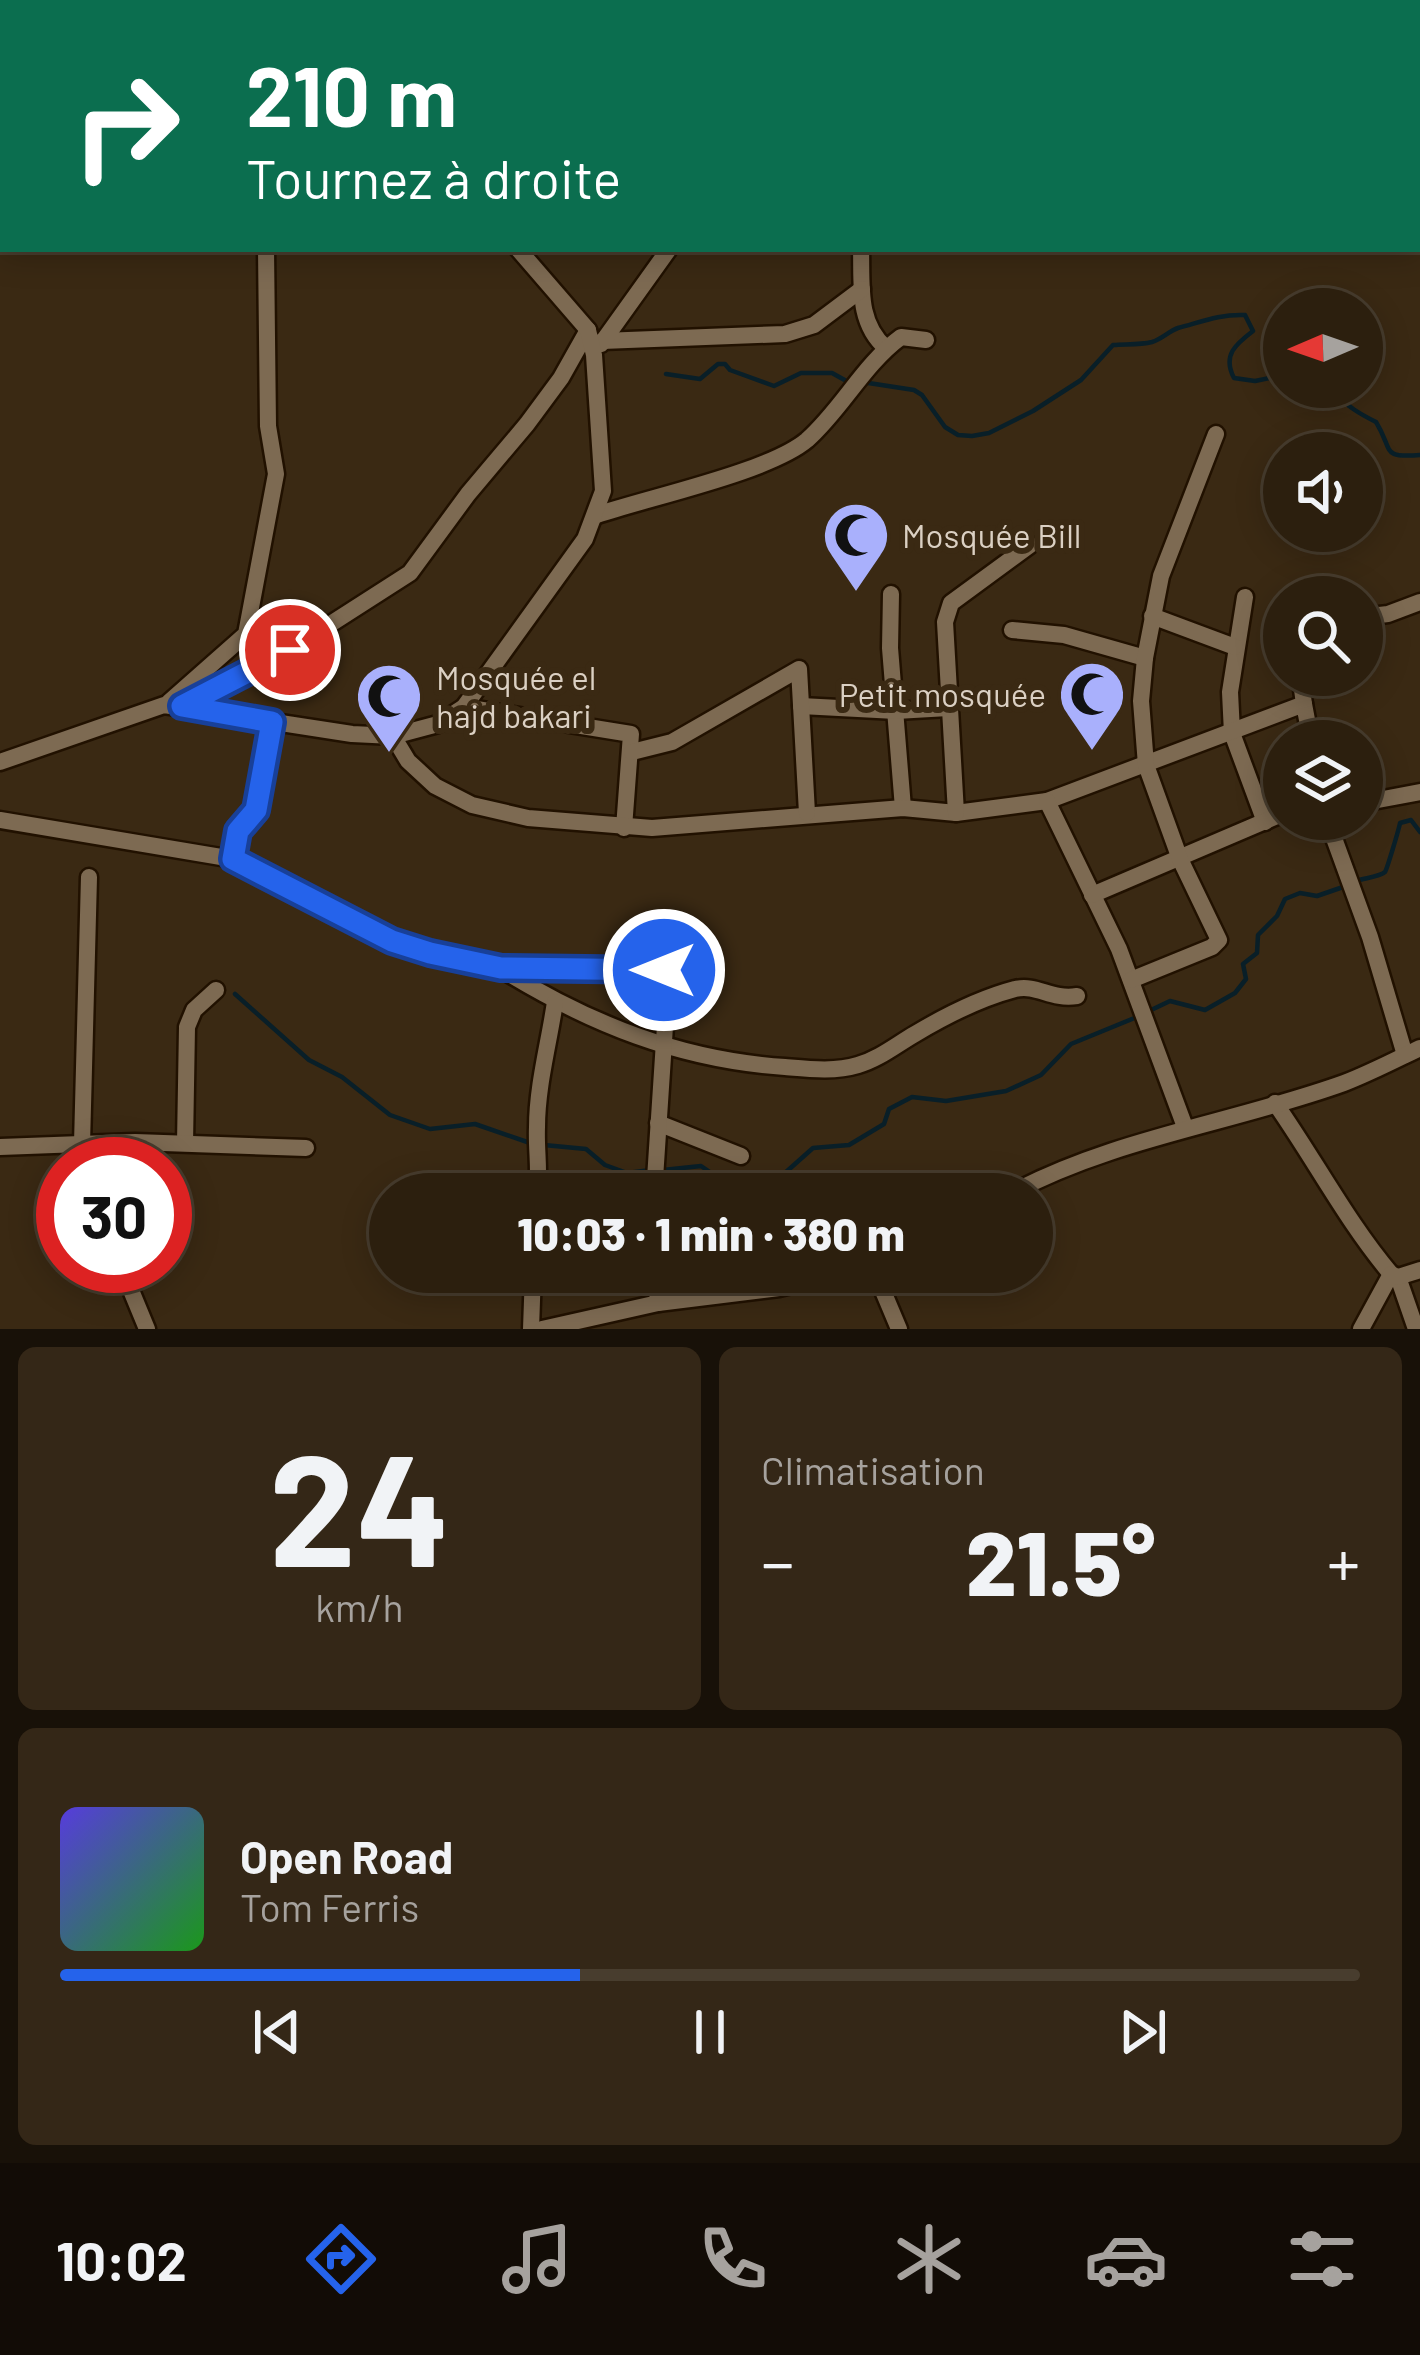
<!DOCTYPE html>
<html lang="fr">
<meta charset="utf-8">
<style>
body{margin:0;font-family:Barlow,sans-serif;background:#342717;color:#f1f3f6;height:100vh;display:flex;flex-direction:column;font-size:45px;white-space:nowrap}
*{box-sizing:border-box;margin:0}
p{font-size:39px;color:#a6a29e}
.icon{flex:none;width:66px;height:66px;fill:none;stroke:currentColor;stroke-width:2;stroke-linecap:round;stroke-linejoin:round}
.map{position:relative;height:1329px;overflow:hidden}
.sheet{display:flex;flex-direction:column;gap:18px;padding:18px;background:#181108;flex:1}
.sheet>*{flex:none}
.hud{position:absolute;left:0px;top:0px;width:1422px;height:252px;box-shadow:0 6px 30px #0003,0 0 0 3px #483d2e;background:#0b6e4f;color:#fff;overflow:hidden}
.needle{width:78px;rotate:268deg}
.controls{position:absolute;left:1263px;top:288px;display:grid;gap:24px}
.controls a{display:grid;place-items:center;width:120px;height:120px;border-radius:50%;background:#2c1f0e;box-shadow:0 6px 30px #0003,0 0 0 3px #483d2e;font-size:60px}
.speed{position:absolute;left:36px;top:1137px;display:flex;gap:24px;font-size:60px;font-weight:700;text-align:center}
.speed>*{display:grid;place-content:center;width:156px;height:156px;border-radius:50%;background:#2c1f0e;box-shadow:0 6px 30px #0003,0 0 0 3px #483d2e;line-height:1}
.speed .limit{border:18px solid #d22;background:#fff;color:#111}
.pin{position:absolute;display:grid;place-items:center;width:102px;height:102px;color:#fff;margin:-51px;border:6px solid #fff;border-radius:50%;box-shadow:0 3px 12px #0007}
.me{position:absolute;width:132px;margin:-66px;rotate:270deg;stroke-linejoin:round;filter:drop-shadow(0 0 9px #0008)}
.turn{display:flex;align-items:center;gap:42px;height:252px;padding:0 48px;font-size:54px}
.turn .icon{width:156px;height:156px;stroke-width:2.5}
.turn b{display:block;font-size:84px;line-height:102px}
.big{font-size:90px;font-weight:800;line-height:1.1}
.sheet .tile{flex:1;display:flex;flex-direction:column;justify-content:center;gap:18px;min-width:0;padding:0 42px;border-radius:18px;background:#342717}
.sheet .dial{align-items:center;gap:0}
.dial b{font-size:156px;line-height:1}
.song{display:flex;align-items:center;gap:36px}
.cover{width:144px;height:144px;border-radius:18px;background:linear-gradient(135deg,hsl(250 70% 55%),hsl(120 70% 35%))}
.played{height:12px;border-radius:6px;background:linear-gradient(90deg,#2563eb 40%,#483d2e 40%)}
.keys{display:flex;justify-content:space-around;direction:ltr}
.heat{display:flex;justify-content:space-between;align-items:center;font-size:66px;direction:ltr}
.sheet .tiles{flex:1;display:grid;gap:18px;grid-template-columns:1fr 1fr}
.tile:last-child{grid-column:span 2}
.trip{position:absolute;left:369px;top:1173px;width:684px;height:120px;border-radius:60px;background:#2c1f0e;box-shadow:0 6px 30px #0003,0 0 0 3px #483d2e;font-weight:800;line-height:120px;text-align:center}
.tab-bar{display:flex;height:192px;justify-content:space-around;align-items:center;background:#120c06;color:#a6a29e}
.tab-bar .icon{width:84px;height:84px}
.tab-bar .selected{color:#2563eb}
.tab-bar b{font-size:54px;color:#f1f3f6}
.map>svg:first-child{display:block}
</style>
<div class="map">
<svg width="1420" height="1329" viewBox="0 0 1420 1329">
<rect width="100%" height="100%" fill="#3a2913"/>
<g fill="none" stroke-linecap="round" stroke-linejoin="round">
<g stroke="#091f28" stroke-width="4.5">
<path d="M666,374l34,5 18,-15h7l5,6 44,16 27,-13h31l18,10"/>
<path d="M862,382l52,8 8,5 23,32 13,8 14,1 17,-3 44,-22 48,-31 32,-35c13,-1 27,0 39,-3 10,-3 17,-11 26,-14 23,-6 41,-14 67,-13l8,16c-17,13 -31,24 -19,47l21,3 29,-6"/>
<path d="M1337,387l-2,5c11,14 25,22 41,30 18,29 4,36 44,33"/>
<path d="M1356,881c8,-3 23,-4 29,-9 2,-3 14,-43 15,-49l11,-3 9,12"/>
<path d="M235,994l74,66 33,17 48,38 40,14 45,-5 58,20"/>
<path d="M1147,1012l23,-11 35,9 30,-17 11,-14 -3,-15 14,-11 1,-18 19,-19 8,-17 15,-6 17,3 29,-10"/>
<path d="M544,1145l42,4 19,16 22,8 24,-3"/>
<path d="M663,1170l38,-4 25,17 30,3 30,-14 27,-24 36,-3 35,-21 5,-15 23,-12 34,4 60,-10 35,-16 30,-31 66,-27"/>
</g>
<defs>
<g id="minor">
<path d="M819,0l1,3"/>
<path d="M1381,0l2,3"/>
<path d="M58,3l3,-3"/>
<path d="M372,3l1,-3"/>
<path d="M1419,41l1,2"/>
<path d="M0,55l3,-2"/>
<path d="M861,249c1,36 -4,74 25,99"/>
<path d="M602,341l183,-7 29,-9 48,-36"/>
<path d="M601,344l68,-95"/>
<path d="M597,515c53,-18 172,-43 210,-75 35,-31 56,-75 94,-103l25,3"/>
<path d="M891,594l-1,54 13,160"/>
<path d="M1245,597l-15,95 2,41 33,89"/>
<path d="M1152,616l83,31"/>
<path d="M1362,617l26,-3 32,-12"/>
<path d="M1012,630l52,5 81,23"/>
<path d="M1300,675l4,29"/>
<path d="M169,702l77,-68 30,-160 -8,-48 -2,-177"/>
<path d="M182,706l23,-16 85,-40 120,-77 58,-79 59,-70 34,-46 27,-48"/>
<path d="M801,706l95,5 52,-3"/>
<path d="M464,707l167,27 -7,94"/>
<path d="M393,736l15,25 27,25 37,19 56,13 124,10 251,-20 53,5 91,-12 257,-97 7,37"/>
<path d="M632,752l40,-10 127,-73 8,144"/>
<path d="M0,762l164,-57 188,29 41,2 45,-12 26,-17 121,-168 18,-48 -9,-136 -6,-25 -70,-81"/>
<path d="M1047,801l72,148 66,178"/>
<path d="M1362,803l58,-11"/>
<path d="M956,813l-11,-191 6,-19 79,-58"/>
<path d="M1327,819l43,118 35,118"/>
<path d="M0,820l233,39 159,82 38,12 71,15 163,2"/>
<path d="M233,859l5,-28 19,-21 15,-88"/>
<path d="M1092,895l192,-82"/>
<path d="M501,969c89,55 179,91 284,98 24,2 50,5 73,-2 21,-6 38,-20 57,-31 30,-18 66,-36 100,-45 23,-5 35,11 62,7"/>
<path d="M1131,980l81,-33 7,-7 -39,-81 -34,-94 -5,-64 4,-43 16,-82 55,-142"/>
<path d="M1275,1103c40,57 72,119 116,171"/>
<path d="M658,1123l83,33"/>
<path d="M185,1143l2,-116 7,-17 22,-20"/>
<path d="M0,1147l135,-5 171,6"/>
<path d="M88,1164l-6,-20 7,-267"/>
<path d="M537,1194c3,-24 -1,-44 0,-67 0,-41 12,-84 18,-125"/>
<path d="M654,1194l11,-168 -2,-106"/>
<path d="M1010,1194c104,-56 223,-71 334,-111 26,-10 51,-23 76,-35"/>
<path d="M121,1266l26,63"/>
<path d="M656,1272l2,31"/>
<path d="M875,1272l24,57"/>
<path d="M1398,1277l18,52"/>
<path d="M531,1329l2,-57"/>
<path d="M542,1329l116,-26 121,-15 67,-16"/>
<path d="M1361,1329l30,-55 7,3 22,-7"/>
</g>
</defs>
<use href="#minor" stroke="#211100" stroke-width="21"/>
<use href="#minor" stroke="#7d6a52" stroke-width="16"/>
</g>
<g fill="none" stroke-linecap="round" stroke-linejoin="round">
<defs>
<path id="route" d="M290,650l-108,56 90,16 -16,88 -18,21 -5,28 159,82 38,12 71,15 163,2"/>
</defs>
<use href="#route" stroke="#184099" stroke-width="30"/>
<use href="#route" stroke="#2563eb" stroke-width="21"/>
</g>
<defs>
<symbol id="mosque-pin" viewBox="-11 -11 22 30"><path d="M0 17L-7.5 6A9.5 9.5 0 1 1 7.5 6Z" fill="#a9b0fc" stroke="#3a2913"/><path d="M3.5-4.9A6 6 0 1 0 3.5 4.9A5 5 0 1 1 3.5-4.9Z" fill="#111"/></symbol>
</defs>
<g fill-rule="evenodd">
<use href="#mosque-pin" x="818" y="497" width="76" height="104"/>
<use href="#mosque-pin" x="1054" y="656" width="76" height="104"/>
<use href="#mosque-pin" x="351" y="658" width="76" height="104"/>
</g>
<g text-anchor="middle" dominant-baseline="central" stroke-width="12" stroke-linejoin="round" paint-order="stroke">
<g font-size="33" fill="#dbd0c3" stroke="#3a2913" text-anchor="start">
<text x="902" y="535">Mosquée Bill</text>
<text x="436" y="677">Mosquée el<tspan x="436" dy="38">hajd bakari</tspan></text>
<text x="1046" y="694" text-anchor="end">Petit mosquée</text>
</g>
</g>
</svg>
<div class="controls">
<a><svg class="needle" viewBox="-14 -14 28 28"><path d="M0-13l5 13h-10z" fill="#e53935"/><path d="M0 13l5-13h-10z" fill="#a6a29e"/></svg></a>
<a><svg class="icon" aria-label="sound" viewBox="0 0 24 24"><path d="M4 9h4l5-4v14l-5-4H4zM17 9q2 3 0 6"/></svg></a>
<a><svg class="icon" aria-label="search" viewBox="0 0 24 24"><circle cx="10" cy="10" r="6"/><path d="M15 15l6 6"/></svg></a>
<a><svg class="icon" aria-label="layers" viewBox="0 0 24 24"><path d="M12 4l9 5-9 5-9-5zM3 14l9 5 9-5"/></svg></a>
</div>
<div class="speed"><div class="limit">30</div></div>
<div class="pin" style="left:290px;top:650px;background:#d93025"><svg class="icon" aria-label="arrive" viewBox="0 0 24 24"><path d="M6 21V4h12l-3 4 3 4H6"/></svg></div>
<svg class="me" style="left:664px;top:970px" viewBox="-20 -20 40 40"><circle r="17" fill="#2563eb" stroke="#fff" stroke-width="3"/><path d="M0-11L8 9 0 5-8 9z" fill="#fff"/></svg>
<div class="trip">10:03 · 1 min · 380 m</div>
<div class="hud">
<div class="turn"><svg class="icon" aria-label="right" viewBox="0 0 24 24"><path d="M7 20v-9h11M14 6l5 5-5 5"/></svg><div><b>210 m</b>Tournez à droite</div></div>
</div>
</div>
<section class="sheet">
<div class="tiles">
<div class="tile dial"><b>24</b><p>km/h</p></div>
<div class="tile"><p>Climatisation</p>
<div class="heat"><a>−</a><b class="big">21.5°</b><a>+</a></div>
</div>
<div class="tile">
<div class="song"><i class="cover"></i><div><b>Open Road</b><p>Tom Ferris</p></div></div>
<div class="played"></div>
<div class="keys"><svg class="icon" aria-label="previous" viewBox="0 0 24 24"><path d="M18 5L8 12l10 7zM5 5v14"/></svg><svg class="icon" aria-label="pause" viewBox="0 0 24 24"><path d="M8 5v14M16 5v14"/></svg><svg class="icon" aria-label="next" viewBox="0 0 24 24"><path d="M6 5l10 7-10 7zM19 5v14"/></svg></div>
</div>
</div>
</section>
<nav class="tab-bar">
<b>10:02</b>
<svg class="icon selected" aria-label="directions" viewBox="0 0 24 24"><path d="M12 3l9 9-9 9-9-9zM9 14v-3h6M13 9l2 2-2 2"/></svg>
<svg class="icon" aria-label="music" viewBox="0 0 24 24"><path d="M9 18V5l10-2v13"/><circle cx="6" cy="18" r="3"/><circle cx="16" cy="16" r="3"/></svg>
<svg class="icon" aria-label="phone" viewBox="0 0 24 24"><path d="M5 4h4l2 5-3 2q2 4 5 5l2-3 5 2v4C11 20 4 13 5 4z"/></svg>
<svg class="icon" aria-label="climate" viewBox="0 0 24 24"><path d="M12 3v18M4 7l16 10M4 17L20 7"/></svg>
<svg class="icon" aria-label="car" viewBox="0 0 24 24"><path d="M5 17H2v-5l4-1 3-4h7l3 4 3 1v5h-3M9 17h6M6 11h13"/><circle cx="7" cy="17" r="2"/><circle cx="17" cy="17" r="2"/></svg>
<svg class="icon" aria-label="filters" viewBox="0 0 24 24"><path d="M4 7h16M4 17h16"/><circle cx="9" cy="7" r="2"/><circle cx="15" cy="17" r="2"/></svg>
</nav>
